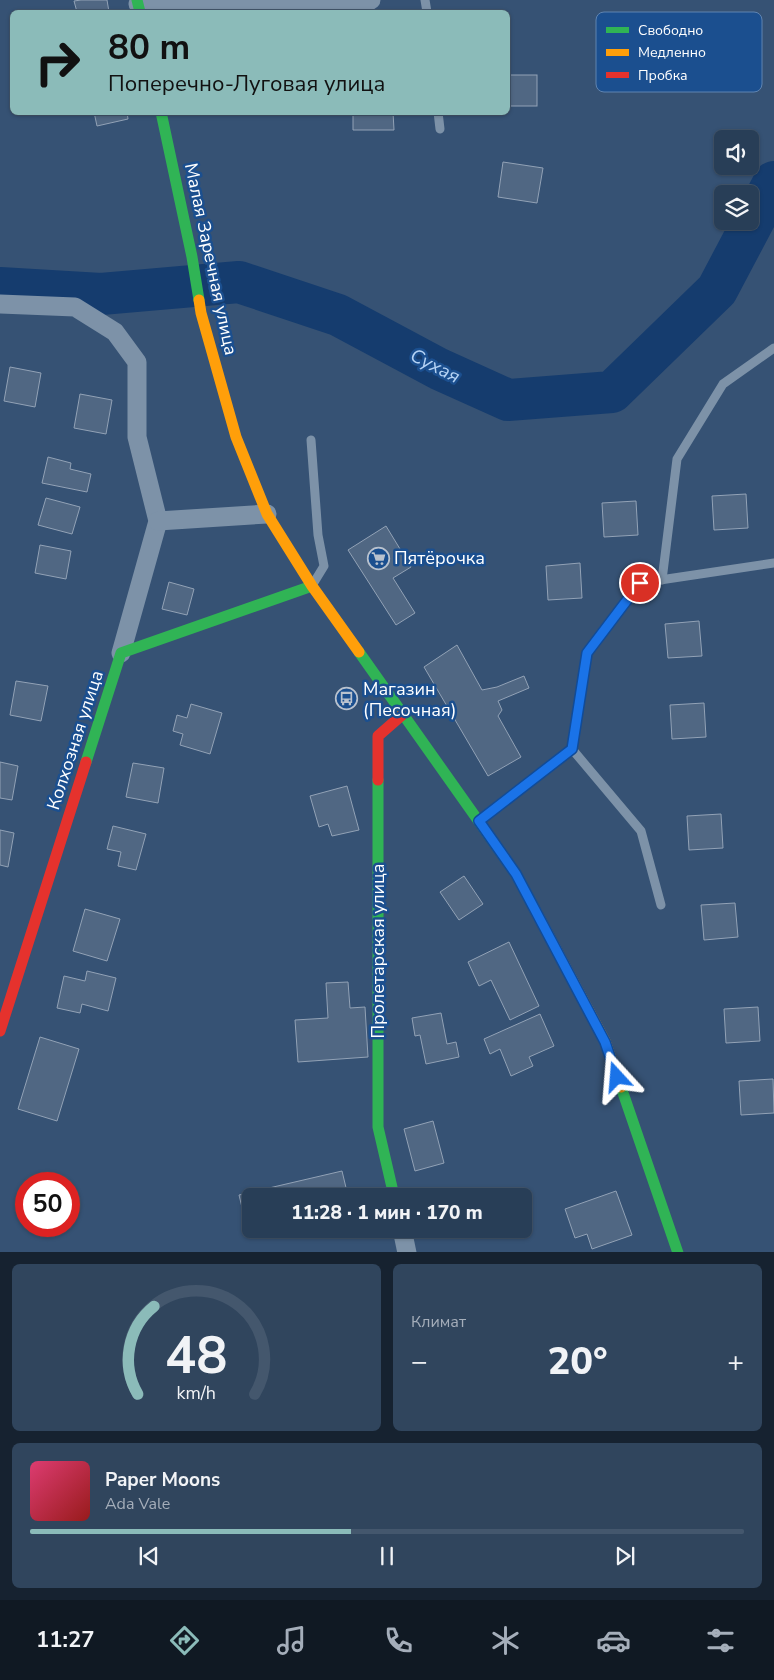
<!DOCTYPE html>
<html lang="ru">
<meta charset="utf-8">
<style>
body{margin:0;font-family:"Nunito Sans",sans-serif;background:#30455d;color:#f1f3f6;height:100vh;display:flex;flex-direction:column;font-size:19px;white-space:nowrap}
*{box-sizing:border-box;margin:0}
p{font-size:16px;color:#a5aeba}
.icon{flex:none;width:28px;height:28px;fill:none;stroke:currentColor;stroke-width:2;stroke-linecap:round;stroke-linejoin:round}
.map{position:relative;height:1252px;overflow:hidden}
.panel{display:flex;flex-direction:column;gap:12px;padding:12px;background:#162230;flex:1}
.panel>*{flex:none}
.hud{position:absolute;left:10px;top:10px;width:500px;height:105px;border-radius:8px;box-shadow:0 1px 4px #0004,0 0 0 1px #44576d;background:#8bbbb9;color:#111;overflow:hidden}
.buttons{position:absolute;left:714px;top:130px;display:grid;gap:10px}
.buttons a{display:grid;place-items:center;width:45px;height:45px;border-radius:8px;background:#283e57;box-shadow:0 1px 4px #0004,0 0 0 1px #44576d;font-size:25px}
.speed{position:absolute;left:15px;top:1172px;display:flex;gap:10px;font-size:25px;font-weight:700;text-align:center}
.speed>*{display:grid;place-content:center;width:65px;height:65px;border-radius:50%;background:#283e57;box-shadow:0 1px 4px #0004,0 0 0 1px #44576d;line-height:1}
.speed .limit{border:8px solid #d22;background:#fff;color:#111}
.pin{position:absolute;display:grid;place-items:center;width:42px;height:42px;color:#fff;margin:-21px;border:2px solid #fff;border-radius:50%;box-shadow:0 1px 5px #0007}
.me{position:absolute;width:55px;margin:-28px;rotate:341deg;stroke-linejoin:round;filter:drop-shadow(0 0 4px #0008)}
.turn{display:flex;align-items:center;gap:18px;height:105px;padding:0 15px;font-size:22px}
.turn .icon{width:65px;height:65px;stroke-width:2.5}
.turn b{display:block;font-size:35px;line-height:42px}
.big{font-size:38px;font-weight:800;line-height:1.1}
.panel .card{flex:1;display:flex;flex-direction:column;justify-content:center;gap:8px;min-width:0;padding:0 18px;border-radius:8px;background:#30455d}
.panel .dial{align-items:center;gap:0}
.dial svg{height:130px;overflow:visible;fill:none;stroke:#44576d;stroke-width:7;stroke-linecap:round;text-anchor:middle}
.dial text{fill:#f1f3f6;stroke:none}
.song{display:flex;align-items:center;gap:15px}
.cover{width:60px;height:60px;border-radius:8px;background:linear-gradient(135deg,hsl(340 70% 55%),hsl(0 70% 35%))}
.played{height:5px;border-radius:2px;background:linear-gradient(90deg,#8bbbb9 45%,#44576d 45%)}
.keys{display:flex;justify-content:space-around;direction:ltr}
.heat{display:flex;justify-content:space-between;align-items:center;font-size:28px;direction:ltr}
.panel .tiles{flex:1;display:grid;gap:12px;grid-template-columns:1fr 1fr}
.card:last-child{grid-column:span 2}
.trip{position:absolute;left:242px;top:1188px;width:290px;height:50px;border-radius:8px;background:#283e57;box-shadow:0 1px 4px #0004,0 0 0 1px #44576d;font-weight:800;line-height:50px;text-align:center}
.tab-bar{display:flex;height:80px;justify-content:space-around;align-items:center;background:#101923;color:#a5aeba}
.tab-bar .icon{width:35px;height:35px}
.tab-bar .selected{color:#8bbbb9}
.tab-bar b{font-size:22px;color:#f1f3f6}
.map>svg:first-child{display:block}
</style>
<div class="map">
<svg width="774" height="1253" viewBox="0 0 774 1253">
<rect width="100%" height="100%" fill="#365274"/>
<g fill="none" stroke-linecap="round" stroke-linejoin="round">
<path stroke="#153c6e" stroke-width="42" d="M0,288l101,6 138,-12 99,33 101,54 69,31 104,-8 105,-102 57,-108"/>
</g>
<g fill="#506783" stroke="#92a2b6">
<path d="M81,0h26l2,12h-32l-3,-11z"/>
<rect x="508" y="75" width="29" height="31"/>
<path d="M94,112h33l1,7 -31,7z"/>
<path d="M353,112h40l1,18h-41z"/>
<path d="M503,162l40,6 -6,35 -39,-6z"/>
<path d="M10,367l31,6 -6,34 -31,-6z"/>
<path d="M80,394l32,6 -6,34 -32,-6z"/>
<path d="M48,457l23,6 -1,6 21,5 -4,18 -45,-9z"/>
<path d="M746,494l2,34 -34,2 -2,-34z"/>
<path d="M46,498l34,9 -8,27 -34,-9z"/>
<path d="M636,501l2,34 -34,2 -2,-34z"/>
<path d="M386,526l25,41 -18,11 22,35 -19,12 -48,-75z"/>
<path d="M40,545l31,6 -5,28 -31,-6z"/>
<path d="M580,563l2,35 -34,2 -2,-34z"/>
<path d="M169,582l25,7 -7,26 -25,-6z"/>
<path d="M699,621l3,35 -34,2 -3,-34z"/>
<path d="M457,645l25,45 15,-3 27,-11 5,12 -31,13 4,9 -4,6 23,41 -33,19 -64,-109z"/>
<path d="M16,681l32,5 -7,35 -31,-6z"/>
<path d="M704,703l2,34 -34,2 -2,-34z"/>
<path d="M191,704l31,9 -12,41 -30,-9 3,-11 -10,-3 4,-16 10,3z"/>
<path d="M0,762l18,4 -6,34 -12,-2z"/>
<path d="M133,763l31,5 -6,35 -32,-6z"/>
<path d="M347,786l12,44 -27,6 -4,-12 -9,3 -9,-31z"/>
<path d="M721,814l2,34 -34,2 -2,-34z"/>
<path d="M113,826l33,8 -10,36 -18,-4 3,-14 -14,-3z"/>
<path d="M0,830l14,3 -6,34 -8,-2z"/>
<path d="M464,876l19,28 -24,16 -19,-28z"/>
<path d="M735,903l3,34 -34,3 -3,-35z"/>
<path d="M85,909l35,10 -13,42 -34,-10z"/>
<path d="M509,942l30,64 -29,14 -19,-40 -12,6 -11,-24z"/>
<path d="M87,971l29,7 -8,33 -26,-7 -2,9 -23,-5 7,-32 21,5z"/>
<path d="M348,982l2,26 15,-1 3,50 -70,5 -3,-42 33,-2 -2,-35z"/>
<path d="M758,1007l2,34 -34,2 -2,-34z"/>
<path d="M441,1013l6,31 9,-2 3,15 -33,7 -6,-29 -5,1 -3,-18z"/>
<path d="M540,1014l14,32 -25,11 4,9 -22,10 -11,-27 -10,5 -6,-15z"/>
<path d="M40,1037l39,12 -22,72 -39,-12z"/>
<path d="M773,1079l1,34 -33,2 -2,-34z"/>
<path d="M433,1121l11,42 -29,8 -11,-42z"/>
<path d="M342,1171l6,25h-97v27l-5,1 -7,-29z"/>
<path d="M616,1191l16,44 -40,14 -5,-15 -12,4 -10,-29z"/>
</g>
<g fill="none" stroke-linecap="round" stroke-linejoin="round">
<g stroke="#7d92a8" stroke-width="9">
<path d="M425,0l2,12"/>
<path d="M438,112l2,17"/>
<path d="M311,440l7,95 6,31 -11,18"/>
<path d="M662,580l15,-121 46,-75 51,-36"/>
<path d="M572,749l69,82 20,74"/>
<path d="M479,820l93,-71 15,-96 53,-70 134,-20"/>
</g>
<g stroke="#7d92a8" stroke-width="19">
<path d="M138,4l233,-4"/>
<path d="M0,304l75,3 40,25 22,30v75l21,84 -37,132"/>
<path d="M158,521l109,-7"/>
<path d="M402,1229l5,24"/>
</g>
<g stroke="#30b455" stroke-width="11">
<path d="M137,0l3,12"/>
<path d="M161,112l31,145 7,43"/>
<path d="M359,652l157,222 18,34"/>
<path d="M86,762l35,-109 191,-67"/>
<path d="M378,780v347l16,69"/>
<path d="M621,1087l57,166"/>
</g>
<g stroke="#ff9f0a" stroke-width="11">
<path d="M199,300l2,13 35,124 31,77 45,72 47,66"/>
<path d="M534,908l71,133 16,46"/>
</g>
<g stroke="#e5322d" stroke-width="11">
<path d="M378,780v-44l24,-21"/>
<path d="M0,1031l86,-269"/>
</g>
</g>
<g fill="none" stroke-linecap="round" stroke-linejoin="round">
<defs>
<path id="route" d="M617,1077l-12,-35 -89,-168 -37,-53 93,-72 15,-96 53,-70"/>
</defs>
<use href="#route" stroke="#114b97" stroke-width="12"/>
<use href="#route" stroke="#1a73e8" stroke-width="9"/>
</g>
<defs>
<symbol id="supermarket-ring" viewBox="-11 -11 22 22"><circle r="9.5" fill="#1b4f8f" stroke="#b9c2ce" stroke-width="1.5"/><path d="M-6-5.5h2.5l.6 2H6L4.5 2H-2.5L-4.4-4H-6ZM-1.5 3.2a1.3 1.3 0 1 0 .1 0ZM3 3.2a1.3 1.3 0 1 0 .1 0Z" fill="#b9c2ce"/></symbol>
<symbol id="bus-ring" viewBox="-11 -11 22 22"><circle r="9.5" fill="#1b4f8f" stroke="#b9c2ce" stroke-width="1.5"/><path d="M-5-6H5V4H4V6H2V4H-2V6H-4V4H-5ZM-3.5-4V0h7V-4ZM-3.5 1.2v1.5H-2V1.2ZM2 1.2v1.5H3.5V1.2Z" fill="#b9c2ce"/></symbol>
</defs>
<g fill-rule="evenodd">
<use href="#supermarket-ring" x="366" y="546" width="25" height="25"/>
<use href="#bus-ring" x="334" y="686" width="25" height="25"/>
</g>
<g text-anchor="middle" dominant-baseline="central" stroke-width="5" stroke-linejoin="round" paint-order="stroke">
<g font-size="18" fill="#fff" stroke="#1b4f8f">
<text transform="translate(211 259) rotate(78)">Малая Заречная улица</text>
<text transform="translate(75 740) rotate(-72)">Колхозная улица</text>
<text transform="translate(378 951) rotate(-90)">Пролетарская улица</text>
</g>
<g font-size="18" fill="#fff" stroke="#1b4f8f" text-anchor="start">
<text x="394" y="558">Пятёрочка</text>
<text x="363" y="689">Магазин<tspan x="363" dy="21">(Песочная)</tspan></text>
</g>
<g font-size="19" font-style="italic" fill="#b5d3f5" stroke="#1b4f8f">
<text transform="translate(435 366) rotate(27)">Сухая</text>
</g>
</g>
<rect x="596" y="12" width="166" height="80" rx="8" fill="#1b4f8f" stroke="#5f84b1" stroke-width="1"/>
<rect x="606" y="27" width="23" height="6" fill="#30b455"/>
<rect x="606" y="49" width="23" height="7" fill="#ff9f0a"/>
<rect x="606" y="72" width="23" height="6" fill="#e5322d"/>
<g font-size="14" fill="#fff">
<text x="638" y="35">Свободно</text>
<text x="638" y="57">Медленно</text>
<text x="638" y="80">Пробка</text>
</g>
</svg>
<div class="buttons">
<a><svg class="icon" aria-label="sound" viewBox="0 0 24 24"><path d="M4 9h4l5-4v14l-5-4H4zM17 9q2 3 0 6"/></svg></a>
<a><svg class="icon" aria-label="layers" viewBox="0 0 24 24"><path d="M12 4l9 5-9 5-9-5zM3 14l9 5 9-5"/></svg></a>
</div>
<div class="speed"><div class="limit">50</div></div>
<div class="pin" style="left:640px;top:583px;background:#d93025"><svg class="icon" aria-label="arrive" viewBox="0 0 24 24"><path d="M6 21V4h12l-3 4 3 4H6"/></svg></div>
<svg class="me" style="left:617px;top:1077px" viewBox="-20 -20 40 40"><path d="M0-17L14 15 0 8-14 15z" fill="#1a73e8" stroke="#fff" stroke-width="4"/></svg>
<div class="trip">11:28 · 1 мин · 170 m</div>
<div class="hud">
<div class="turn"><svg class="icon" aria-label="right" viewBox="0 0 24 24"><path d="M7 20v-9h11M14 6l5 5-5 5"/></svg><div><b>80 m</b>Поперечно-Луговая улица</div></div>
</div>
</div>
<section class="panel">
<div class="tiles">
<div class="card dial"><svg viewBox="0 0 100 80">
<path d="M14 69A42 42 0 1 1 86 69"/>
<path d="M14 69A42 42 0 0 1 24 15" stroke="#8bbbb9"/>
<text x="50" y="56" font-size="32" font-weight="700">48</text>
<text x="50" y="72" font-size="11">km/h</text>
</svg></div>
<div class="card"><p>Климат</p>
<div class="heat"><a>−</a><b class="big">20°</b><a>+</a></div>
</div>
<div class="card">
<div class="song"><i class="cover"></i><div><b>Paper Moons</b><p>Ada Vale</p></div></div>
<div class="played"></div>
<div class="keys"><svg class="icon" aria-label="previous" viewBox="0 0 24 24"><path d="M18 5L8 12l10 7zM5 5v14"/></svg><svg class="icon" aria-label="pause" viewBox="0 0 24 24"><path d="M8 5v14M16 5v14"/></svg><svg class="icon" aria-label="next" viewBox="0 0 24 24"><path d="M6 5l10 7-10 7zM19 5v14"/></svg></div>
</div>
</div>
</section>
<nav class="tab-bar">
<b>11:27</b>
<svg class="icon selected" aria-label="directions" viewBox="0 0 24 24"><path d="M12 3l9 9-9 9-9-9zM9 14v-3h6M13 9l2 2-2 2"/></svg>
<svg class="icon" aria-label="music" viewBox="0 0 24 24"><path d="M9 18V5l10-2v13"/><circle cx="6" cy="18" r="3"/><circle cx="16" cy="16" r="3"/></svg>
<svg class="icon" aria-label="phone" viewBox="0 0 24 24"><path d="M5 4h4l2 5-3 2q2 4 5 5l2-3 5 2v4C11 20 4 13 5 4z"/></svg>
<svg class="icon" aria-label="climate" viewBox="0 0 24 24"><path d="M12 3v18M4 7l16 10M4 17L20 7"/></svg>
<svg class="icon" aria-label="car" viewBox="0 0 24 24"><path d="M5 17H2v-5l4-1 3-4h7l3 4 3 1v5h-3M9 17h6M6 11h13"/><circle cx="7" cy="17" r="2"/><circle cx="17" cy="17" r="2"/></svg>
<svg class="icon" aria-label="filters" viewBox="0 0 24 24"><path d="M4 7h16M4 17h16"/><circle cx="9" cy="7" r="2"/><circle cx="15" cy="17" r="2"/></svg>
</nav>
